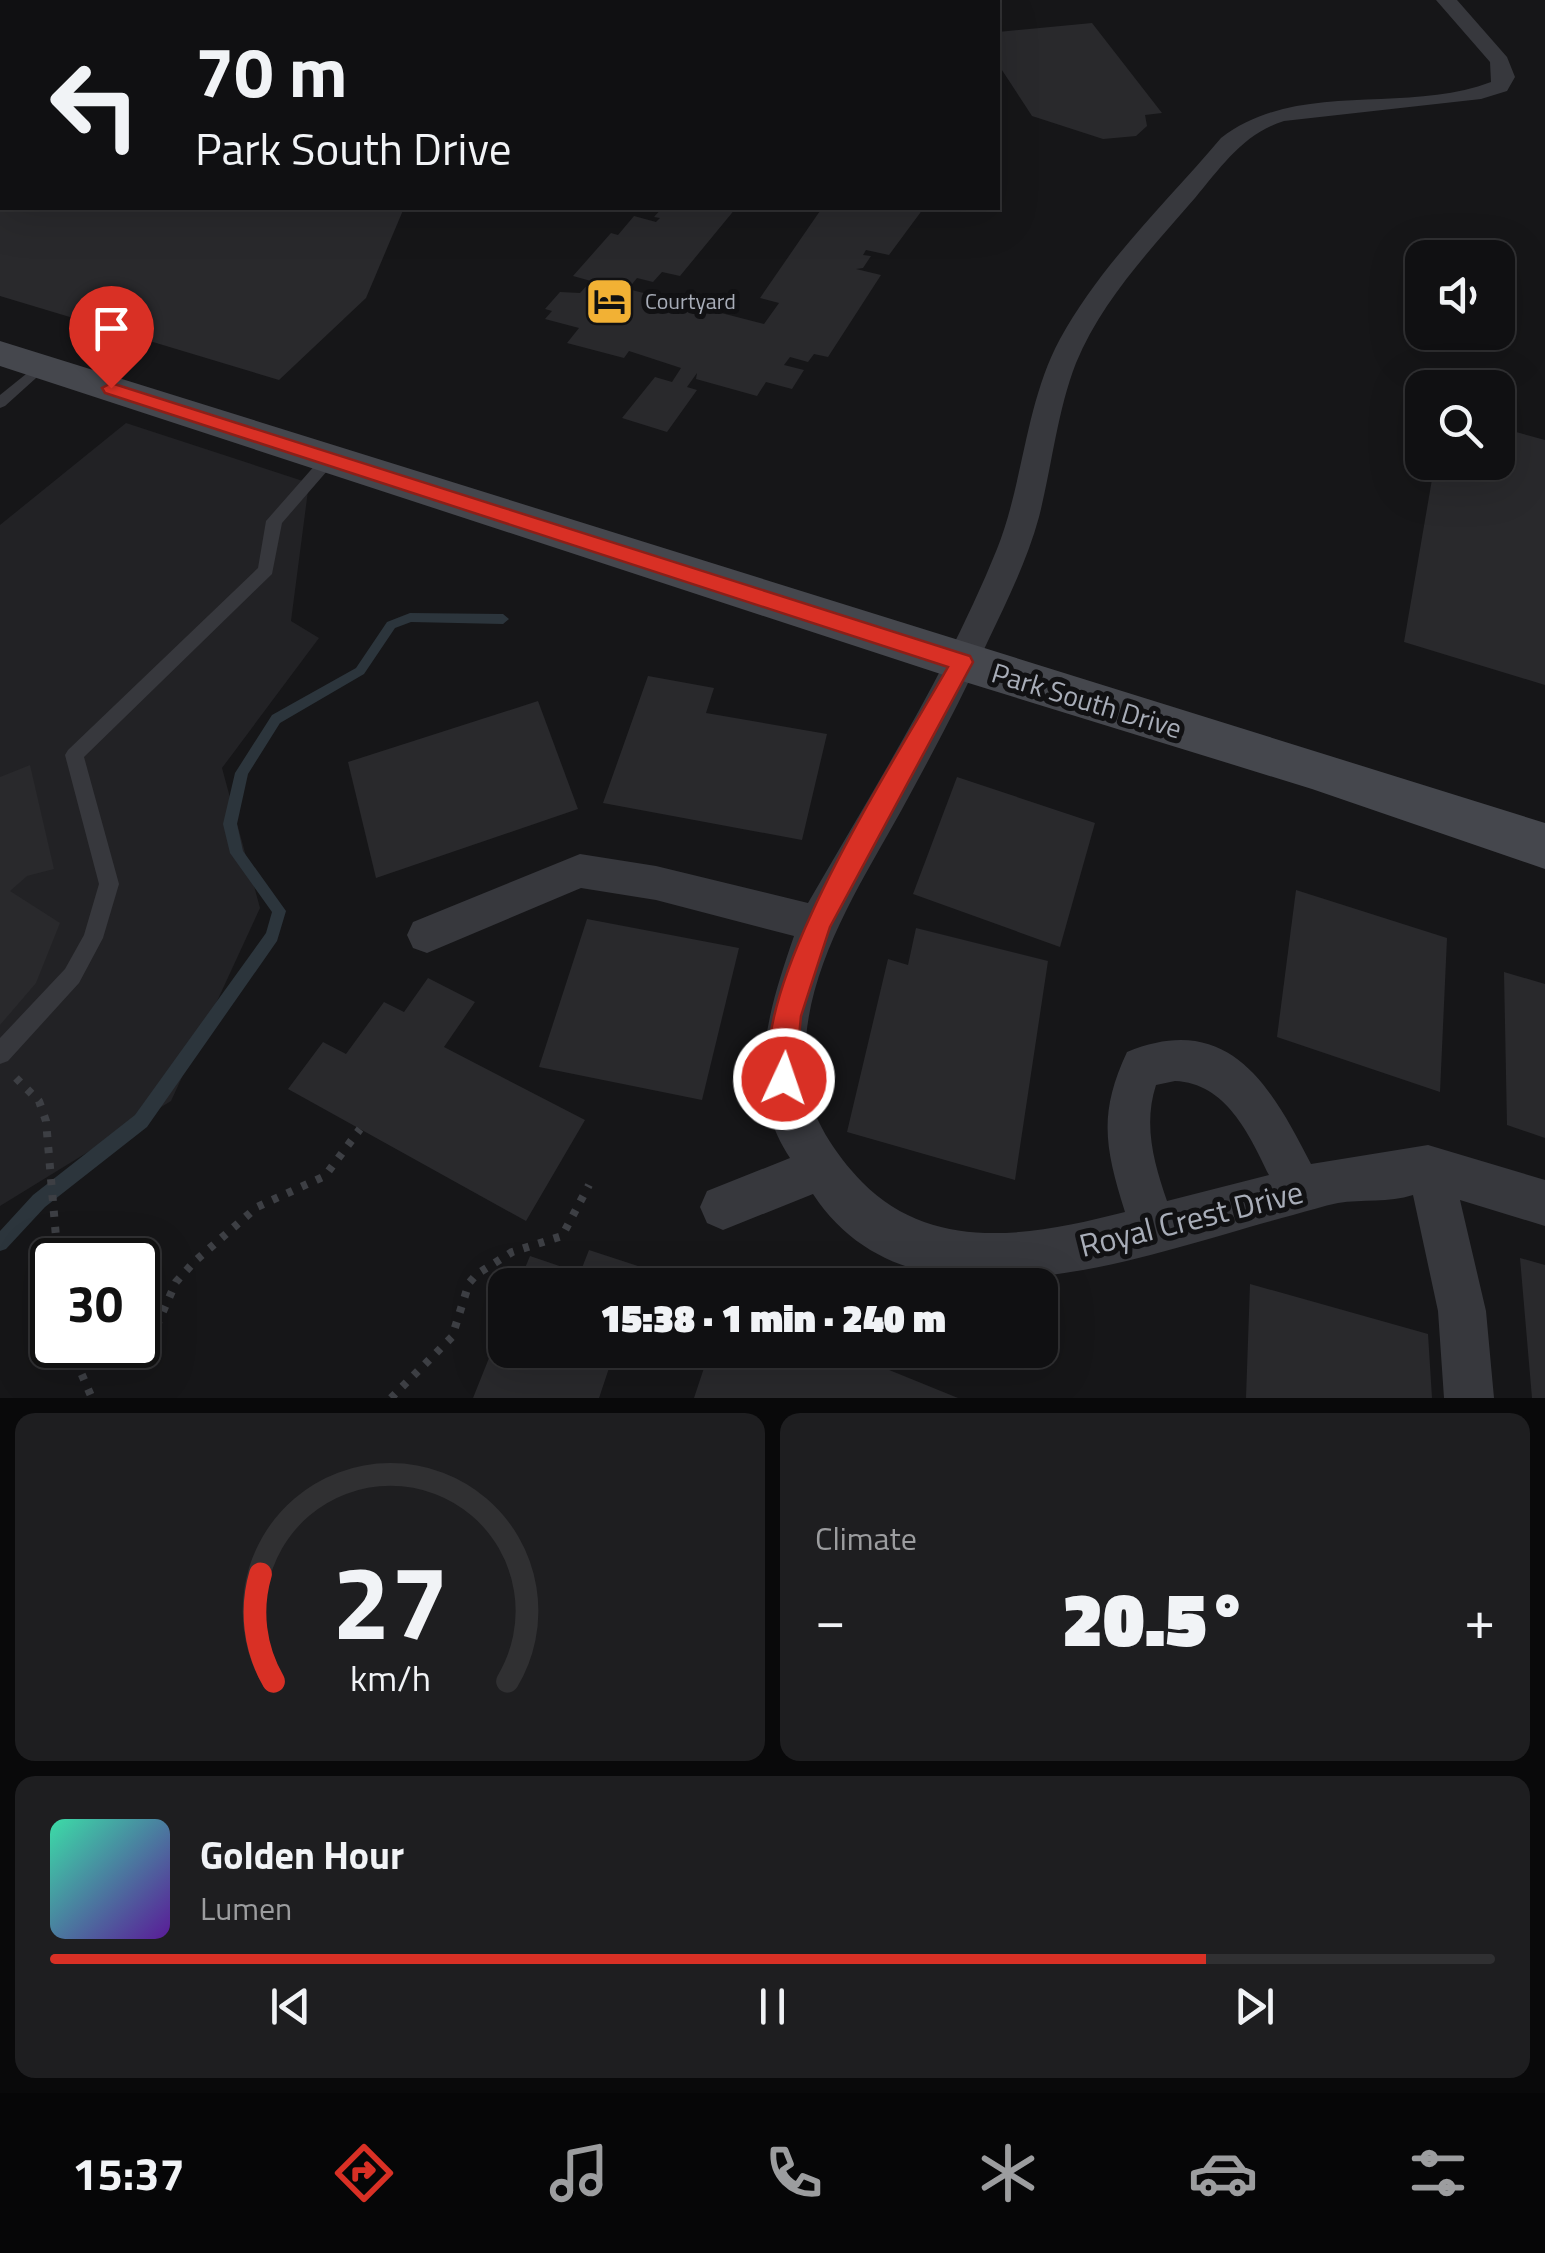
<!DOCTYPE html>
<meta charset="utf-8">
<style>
body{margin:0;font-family:"Titillium Web",sans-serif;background:#1e1e20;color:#f1f3f6;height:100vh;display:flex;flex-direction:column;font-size:38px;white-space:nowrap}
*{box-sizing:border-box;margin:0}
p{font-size:32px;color:#9c9d9f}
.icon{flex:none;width:55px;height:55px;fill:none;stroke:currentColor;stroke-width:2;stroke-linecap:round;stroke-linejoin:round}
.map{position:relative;height:1398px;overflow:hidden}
.details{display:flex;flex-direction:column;gap:15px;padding:15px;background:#09090a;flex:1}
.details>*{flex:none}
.banner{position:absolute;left:0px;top:0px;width:1000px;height:210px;box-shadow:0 10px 40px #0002,0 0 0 2px #303032;background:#101012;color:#f1f3f6;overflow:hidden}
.buttons{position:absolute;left:1405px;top:240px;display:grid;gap:20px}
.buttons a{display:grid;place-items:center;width:110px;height:110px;border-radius:20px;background:#101012;box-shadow:0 10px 40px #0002,0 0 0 2px #303032;font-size:50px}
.speed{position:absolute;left:30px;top:1238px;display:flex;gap:20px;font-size:50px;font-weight:700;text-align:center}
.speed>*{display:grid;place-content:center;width:130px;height:130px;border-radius:50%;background:#101012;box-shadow:0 10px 40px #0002,0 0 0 2px #303032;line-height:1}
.speed .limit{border:5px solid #111;border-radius:15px;background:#fff;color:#111}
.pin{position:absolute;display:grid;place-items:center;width:85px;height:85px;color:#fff;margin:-102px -42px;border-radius:50% 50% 50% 0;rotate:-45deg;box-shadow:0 0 10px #0007}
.pin .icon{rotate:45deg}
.me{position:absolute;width:110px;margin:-55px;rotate:3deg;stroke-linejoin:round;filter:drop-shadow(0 0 8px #0008)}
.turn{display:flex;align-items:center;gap:35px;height:210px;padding:0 30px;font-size:45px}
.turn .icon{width:130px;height:130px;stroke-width:2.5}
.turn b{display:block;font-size:70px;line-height:85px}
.big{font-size:75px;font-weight:800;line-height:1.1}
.details .card{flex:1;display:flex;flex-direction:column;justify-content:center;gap:15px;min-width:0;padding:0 35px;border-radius:20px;background:#1e1e20}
.details .dial{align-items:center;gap:0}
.dial svg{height:260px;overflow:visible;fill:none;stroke:#303032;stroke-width:7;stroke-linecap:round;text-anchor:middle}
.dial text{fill:#f1f3f6;stroke:none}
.song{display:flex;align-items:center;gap:30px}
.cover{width:120px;height:120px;border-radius:15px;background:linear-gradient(135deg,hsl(160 70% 55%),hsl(270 70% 35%))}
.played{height:10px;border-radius:5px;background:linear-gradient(90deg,#d93025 80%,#303032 80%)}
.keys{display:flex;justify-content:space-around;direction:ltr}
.heat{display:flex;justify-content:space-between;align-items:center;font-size:55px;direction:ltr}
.details .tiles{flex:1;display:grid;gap:15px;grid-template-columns:1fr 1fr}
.card:last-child{grid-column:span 2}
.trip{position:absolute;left:488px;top:1268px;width:570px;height:100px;border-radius:20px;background:#101012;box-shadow:0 10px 40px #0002,0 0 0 2px #303032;font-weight:800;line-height:100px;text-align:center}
.tab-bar{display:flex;height:160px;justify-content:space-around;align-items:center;background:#060607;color:#9c9d9f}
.tab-bar .icon{width:70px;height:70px}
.tab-bar .selected{color:#d93025}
.tab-bar b{font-size:45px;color:#f1f3f6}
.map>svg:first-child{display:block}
</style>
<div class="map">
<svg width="1545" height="1398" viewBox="0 0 1545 1398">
<rect width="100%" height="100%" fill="#161618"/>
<path fill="#222225" d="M126,423l183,60 -18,138 28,17 -97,130 38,140 -89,193 -171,105v-681z"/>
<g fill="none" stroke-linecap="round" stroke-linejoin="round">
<path fill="#2c353c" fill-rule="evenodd" d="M410,613l93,1 6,5 -6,5 -92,-2 -16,6 -31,46 -84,49 -32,51 -11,50 6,27 43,60 -9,30 -130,186 -102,80 -39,42 -6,2v-20l33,-36 102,-80 131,-182 6,-21 -42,-59 -7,-29 12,-51 37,-58 84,-47 31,-46z"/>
</g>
<g fill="#29292c">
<path d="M1092,23l70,90 -17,2 2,11 -11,10 -33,3 -71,-23 -34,-52v-32z"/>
<path d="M0,208h404l-38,90 -87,82 -279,-84z"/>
<path d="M662,208h74l-56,68 -18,-4 -9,10 -16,-4 -9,11 136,35 15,-21 -19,-5 62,-90 101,1 -34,46 -23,-5 -3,5 8,1 -8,12 -7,1 25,6 -53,82 -14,-3 -6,8 -18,-5 -6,8 20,5 -12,19 -26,-7 -9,14 -61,-17 1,-6 -10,14 10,3 -30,42 -45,-14 33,-41 17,5 9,-14 -52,-17 -5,7 -57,-15 12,-15 -34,-9 7,-8 -7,-2 15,-17 20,1 11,-12 -18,-5 38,-43 7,2 16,-19 22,6 4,-4 -6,-1z"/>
<path d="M1498,427l47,13v245l-141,-43 31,-180h63z"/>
<path d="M648,676l66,12 -8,25 121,21 -25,106 -199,-37z"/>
<path d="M538,701l40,108 -202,69 -28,-116z"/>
<path d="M30,765l24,104 -27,7 -17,15 50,32 -24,60 -36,42v-248z"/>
<path d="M957,777l138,46 -35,124 -147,-53z"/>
<path d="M1296,890l151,48 -7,154 -163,-55z"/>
<path d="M587,919l152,29 -37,152 -163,-33z"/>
<path d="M916,928l132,33 -33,219 -168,-48 41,-173 20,6z"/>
<path d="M1504,972l41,12v154l-38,-13z"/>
<path d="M428,978l47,24 -31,45 141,73 -59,101 -238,-132 35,-47 23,12 38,-52 20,10z"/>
<path d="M589,1250l55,18 -6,17h-120l12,-29 50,17z"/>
<path d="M1520,1258l25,7v133h-13z"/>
<path d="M1250,1284l178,50 4,64h-186z"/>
<path d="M505,1318v32h110l-16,48h-126z"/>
<path d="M710,1350h130l118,48h-264z"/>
</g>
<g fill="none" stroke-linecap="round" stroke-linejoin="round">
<g stroke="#3d3f44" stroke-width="8" stroke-dasharray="6 10" stroke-linecap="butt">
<path d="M16,1078l23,23 7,20 12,139"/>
<path d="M150,1341l26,-59 19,-21 62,-54 68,-31 35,-47"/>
<path d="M69,1345l23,53"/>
<path d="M391,1398l61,-61 17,-54 8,-9 35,-22 50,-16 27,-51"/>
</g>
<g fill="#37383d" fill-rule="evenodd">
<path d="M41,362l7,4 -2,3 -41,37 -5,2v-13z"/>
<path d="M329,454l7,5 -2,4 -52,60 -10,51 -188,183 35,127 -16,54 -24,45 -71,78 -8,3v-26l65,-69 19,-34 15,-51 -34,-129 3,-5 190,-182 8,-47 58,-66z"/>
</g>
<path fill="#37383d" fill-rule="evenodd" d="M1436,0h21l50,57 8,20 -8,14 -26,8 -197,22c-41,13 -62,45 -89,77 -44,51 -93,102 -119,165 -19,49 -24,103 -37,154 -12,44 -33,86 -52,126 -26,57 -56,113 -86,168 -45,81 -104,170 -95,267 3,38 30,77 56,104 72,73 173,53 263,30 -20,-64 -27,-98 2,-160 102,-42 144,34 184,112l117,-19 117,35v46l-85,-26 26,111 8,87h-50l-6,-87 -25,-116c-24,8 -51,4 -75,8 -15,3 -30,8 -45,12 -140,36 -378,135 -480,-21l-90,36 -16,-7 -7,-16 7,-16 83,-33c-47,-71 -21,-149 4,-222l-138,-36 -75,-12 -154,65 -14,-5 -6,-13 6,-13 167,-68 76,12 152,37c66,-115 139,-230 189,-354 27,-68 28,-145 63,-210 41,-75 106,-136 161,-201 76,-59 184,-23 270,-56l-1,-20zM1175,1081c51,2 74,53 94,94l-102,26c-13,-38 -24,-76 -11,-116z"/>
<path fill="#45474d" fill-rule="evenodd" d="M0,341l1545,482v46l-233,-80 -350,-108 -962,-315z"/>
</g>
<path fill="#d93025" stroke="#8d1f18" stroke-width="2.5" d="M111,383l859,273 3,6 -143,265 -29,89 -7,73 -10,4 -10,-4c-37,-89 128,-340 174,-422l-843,-274 -3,-5z"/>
<defs>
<symbol id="hotel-square" viewBox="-11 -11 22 22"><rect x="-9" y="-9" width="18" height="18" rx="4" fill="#f2b134" stroke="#111113"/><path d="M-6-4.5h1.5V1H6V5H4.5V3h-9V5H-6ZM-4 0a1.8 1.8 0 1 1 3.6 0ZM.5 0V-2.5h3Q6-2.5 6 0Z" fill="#111"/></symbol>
</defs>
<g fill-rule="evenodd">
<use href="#hotel-square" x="582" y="274" width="55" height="55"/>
</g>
<g text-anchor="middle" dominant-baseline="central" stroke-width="10" stroke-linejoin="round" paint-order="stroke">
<g font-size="22" fill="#a8adb8" stroke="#111113" text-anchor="start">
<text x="645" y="301">Courtyard</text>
</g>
<g font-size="28" fill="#a8adb8" stroke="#111113">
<text transform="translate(1087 700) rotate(17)">Park South Drive</text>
</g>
<g font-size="32" fill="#a8adb8" stroke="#111113">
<text transform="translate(1191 1218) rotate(-14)">Royal Crest Drive</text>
</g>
</g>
</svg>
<div class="buttons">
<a><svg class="icon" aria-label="sound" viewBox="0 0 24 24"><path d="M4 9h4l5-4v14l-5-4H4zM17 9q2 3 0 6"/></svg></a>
<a><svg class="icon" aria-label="search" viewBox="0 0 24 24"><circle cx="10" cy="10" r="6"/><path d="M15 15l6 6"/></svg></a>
</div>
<div class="speed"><div class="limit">30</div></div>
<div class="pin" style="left:111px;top:388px;background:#d93025"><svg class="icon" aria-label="arrive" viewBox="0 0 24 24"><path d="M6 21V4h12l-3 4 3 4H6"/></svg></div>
<svg class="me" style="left:784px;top:1079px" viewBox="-20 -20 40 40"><circle r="17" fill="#d93025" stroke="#fff" stroke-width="3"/><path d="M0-11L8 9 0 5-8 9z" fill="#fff"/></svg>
<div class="trip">15:38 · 1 min · 240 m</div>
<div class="banner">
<div class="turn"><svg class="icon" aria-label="left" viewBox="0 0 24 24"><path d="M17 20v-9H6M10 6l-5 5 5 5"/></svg><div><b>70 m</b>Park South Drive</div></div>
</div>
</div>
<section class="details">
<div class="tiles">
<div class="card dial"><svg viewBox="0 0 100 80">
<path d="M14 69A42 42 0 1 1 86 69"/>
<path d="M14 69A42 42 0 0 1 10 36" stroke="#d93025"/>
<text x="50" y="56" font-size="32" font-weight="700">27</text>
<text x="50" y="72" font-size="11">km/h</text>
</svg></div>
<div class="card"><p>Climate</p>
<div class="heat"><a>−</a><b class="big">20.5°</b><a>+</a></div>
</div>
<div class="card">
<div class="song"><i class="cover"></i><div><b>Golden Hour</b><p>Lumen</p></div></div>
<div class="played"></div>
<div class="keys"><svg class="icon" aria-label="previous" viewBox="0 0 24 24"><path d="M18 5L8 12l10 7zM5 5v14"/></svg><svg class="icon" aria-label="pause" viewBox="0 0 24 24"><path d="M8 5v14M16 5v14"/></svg><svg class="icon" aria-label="next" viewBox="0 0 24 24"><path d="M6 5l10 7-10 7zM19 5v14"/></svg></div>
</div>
</div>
</section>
<nav class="tab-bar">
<b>15:37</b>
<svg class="icon selected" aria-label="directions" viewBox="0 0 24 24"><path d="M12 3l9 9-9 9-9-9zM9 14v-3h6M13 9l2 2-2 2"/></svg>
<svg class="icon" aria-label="music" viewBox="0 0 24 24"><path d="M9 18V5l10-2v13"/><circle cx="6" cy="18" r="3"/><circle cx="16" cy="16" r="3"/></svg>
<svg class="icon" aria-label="phone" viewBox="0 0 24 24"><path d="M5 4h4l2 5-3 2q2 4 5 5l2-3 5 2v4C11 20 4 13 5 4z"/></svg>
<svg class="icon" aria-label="climate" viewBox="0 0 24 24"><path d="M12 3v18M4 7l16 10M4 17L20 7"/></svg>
<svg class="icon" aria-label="car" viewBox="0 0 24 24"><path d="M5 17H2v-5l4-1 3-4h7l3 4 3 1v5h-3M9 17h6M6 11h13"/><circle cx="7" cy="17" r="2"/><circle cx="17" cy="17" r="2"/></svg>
<svg class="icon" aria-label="filters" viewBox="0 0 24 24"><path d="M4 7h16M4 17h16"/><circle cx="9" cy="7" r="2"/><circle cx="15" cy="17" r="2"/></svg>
</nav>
